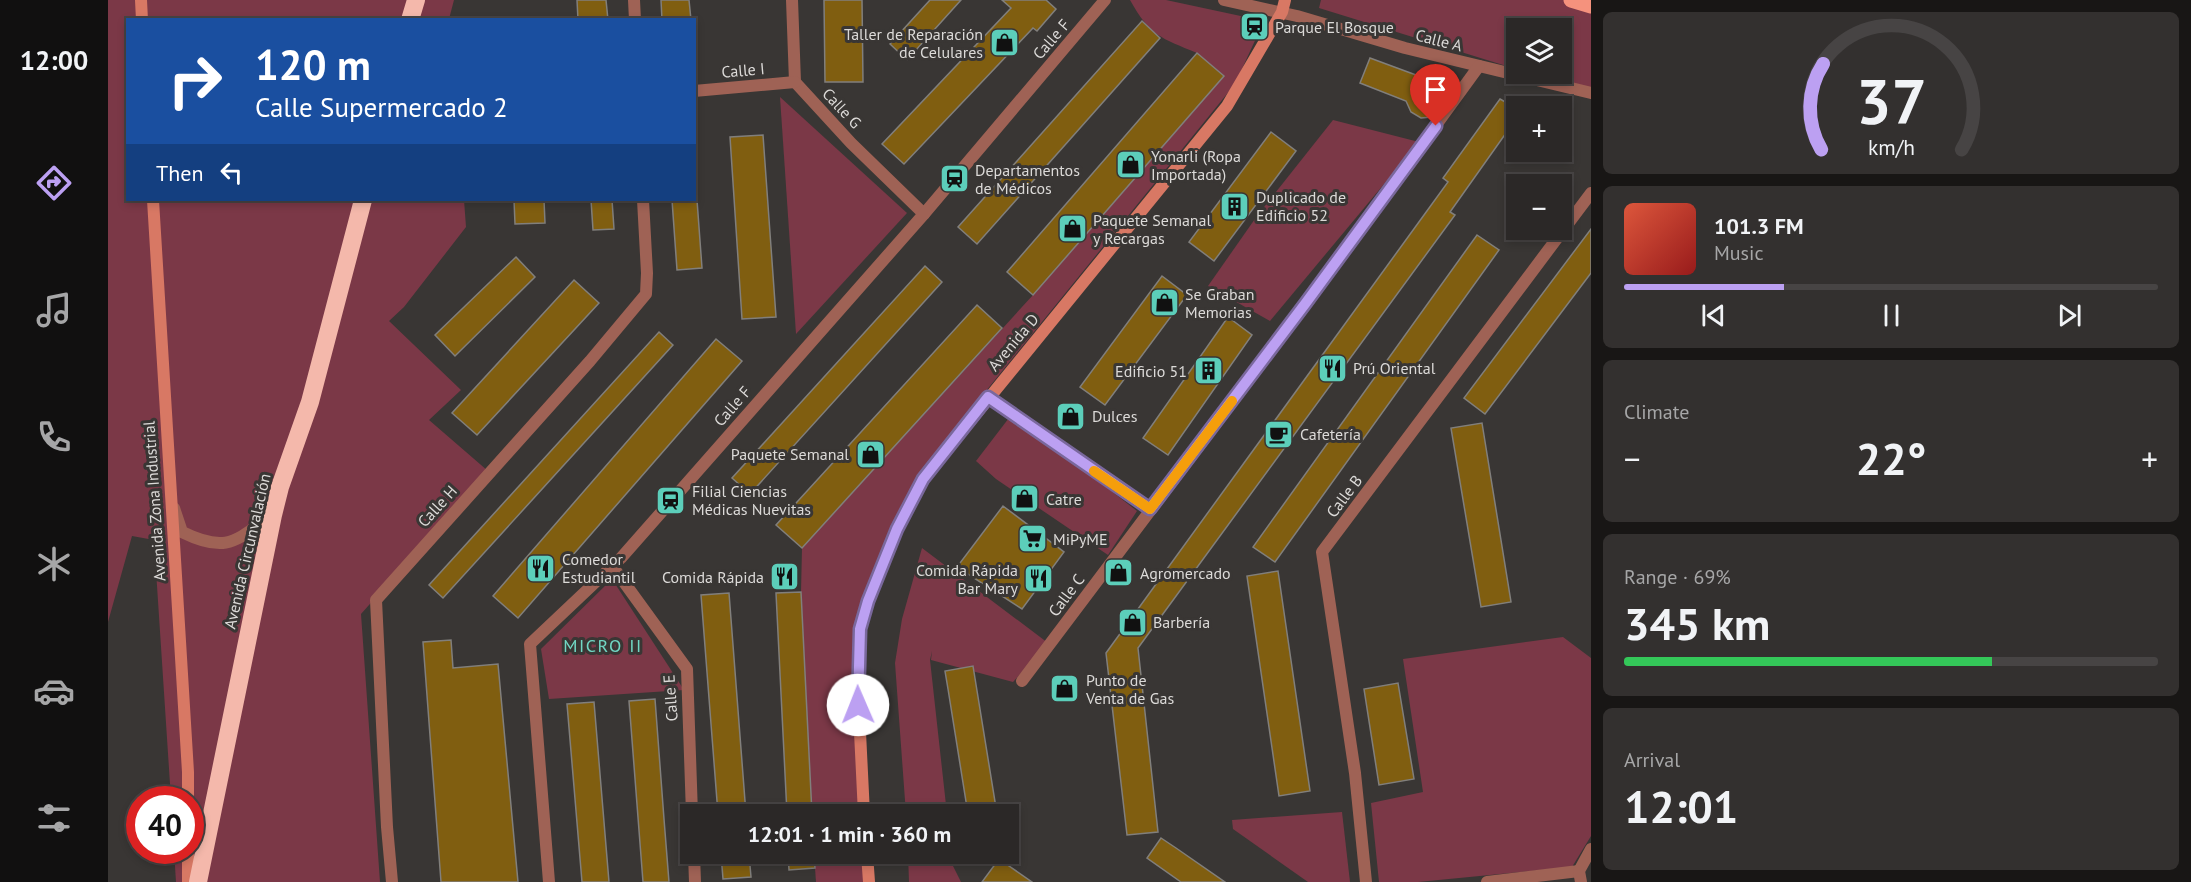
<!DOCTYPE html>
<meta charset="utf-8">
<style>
body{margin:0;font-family:"PT Sans",sans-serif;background:#33302f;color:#f1f3f6;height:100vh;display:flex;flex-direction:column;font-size:22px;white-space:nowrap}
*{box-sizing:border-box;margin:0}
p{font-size:20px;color:#a6a6a7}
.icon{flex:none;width:33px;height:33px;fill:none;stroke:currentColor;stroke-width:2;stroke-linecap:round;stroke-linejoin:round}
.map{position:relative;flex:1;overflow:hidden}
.drawer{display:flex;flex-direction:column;gap:12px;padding:12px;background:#181615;width:600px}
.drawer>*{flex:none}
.hud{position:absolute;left:18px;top:18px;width:570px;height:183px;border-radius:0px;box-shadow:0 3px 9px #0003,0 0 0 2px #474444;background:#1a4fa0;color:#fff;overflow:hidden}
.buttons{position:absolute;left:1398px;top:18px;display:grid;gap:12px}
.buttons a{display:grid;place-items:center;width:66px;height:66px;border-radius:0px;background:#2b2827;box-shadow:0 3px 9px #0003,0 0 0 2px #474444;font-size:30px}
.speed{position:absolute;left:18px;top:786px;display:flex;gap:12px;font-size:30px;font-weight:700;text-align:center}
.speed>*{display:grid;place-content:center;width:78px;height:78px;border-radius:50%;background:#2b2827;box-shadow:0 3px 9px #0003,0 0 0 2px #474444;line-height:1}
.speed .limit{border:9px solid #d22;background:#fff;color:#111}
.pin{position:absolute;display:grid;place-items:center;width:51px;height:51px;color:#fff;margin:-62px -26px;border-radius:50% 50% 50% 0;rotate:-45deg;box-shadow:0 0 6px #0007}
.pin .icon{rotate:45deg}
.me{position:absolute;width:66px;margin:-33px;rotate:359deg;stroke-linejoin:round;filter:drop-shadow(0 0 4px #0008)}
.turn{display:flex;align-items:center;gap:21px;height:126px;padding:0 30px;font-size:27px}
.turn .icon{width:78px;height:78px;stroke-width:2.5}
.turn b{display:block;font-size:42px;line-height:51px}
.then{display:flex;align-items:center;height:57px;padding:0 30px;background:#0003;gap:12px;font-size:22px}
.big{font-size:45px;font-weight:600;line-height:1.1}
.drawer .card{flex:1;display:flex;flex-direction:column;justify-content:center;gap:9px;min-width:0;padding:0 21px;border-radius:9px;background:#33302f}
.drawer .dial{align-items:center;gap:0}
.dial svg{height:156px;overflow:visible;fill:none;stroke:#474444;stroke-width:7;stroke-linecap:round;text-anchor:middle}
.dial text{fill:#f1f3f6;stroke:none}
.song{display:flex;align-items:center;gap:18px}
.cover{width:72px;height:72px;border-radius:9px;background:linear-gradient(135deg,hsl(10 70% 55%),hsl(0 70% 35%))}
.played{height:6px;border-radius:3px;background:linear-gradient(90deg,#bca0f2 30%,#474444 30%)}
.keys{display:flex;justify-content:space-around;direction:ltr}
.heat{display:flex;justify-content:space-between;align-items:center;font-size:33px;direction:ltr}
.charge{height:9px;border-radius:4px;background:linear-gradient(90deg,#34c759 69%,#474444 0)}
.trip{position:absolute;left:572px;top:804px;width:339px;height:60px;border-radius:0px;background:#2b2827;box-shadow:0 3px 9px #0003,0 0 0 2px #474444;font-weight:600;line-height:60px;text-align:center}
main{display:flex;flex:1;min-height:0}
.tab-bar{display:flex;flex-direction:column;width:108px;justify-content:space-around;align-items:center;background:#111010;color:#a6a6a7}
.tab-bar .icon{width:42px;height:42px}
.tab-bar .current{color:#bca0f2}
.tab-bar b{font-size:27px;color:#f1f3f6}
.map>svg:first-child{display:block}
</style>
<main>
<nav class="tab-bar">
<b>12:00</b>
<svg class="icon current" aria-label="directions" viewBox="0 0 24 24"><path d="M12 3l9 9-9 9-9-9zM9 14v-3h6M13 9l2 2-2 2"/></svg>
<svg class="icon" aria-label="music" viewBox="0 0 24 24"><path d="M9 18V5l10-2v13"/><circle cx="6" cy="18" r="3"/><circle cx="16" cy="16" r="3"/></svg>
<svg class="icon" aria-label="phone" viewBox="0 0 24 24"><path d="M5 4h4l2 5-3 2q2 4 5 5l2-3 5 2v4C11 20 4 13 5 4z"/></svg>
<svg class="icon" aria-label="climate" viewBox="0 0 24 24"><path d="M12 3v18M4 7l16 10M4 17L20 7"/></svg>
<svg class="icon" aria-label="car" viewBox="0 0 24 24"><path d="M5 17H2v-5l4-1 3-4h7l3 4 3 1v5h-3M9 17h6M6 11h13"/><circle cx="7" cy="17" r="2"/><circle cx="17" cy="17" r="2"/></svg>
<svg class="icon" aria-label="filters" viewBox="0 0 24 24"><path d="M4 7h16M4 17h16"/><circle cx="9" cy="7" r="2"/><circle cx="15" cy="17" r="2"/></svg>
</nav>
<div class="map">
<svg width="1483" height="882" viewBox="0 0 1483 882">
<rect width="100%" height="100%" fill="#393634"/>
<g fill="#7b3847">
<path d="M0,0h346l-5,19 -321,1v180h336l2,27 -62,80 -15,14 72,69 -32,30 59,51 -127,143 19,268h-204l-2,-31 16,-1v-50l-19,-1 -17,-259 -22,-4 -24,86z"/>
<path d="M1022,0h36l98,21 -29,63 -318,392 -25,49 -34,96 4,193h-50l-11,-222 1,-44 231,-253 164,-242c-36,-15 -47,-17 -67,-53z"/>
<path d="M1213,0h244l26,7v86l-62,-19h33v-46h-46v41l-197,-61z"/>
<path d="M672,97l127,116 -111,121z"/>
<path d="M1225,120l86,22 -149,179 -62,-35 49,-70z"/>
<path d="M904,414l125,97 -29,44 -112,-76 -20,-18z"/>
<path d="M814,548l126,95 -35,39 -82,-22 1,-9 -2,9 17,154h-41l-11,-151 7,-44z"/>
<path d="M504,579l72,111 -135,9 -8,-50z"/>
<path d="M1455,637l28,21v178l-19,31 -154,15h-39l-8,-79 52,-11 -20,-133z"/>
<path d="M1234,812l8,70h-42l-75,-53 -1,-9z"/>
<path d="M706,854h51l2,28h-51z"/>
<path d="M800,854h44l1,12 8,16h-52z"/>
</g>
<g fill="#805e10" stroke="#817f7c" stroke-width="1.5">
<path d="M469,0h29l2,20h-30z"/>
<path d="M553,0h28l2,20h-29z"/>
<path d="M716,0h38l1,82h-38z"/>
<path d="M822,0h31l-54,60 -17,-16z"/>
<path d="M894,0h44l10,9 -19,22 -4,-3 -129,136 -22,-20 129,-136z"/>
<path d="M1034,21l18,17 -183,206 -19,-17z"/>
<path d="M1089,53l27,23 -191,219 -26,-23z"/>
<path d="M1262,58l46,17 -4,11 20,3 6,5 2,11 -8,12 -11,1 -10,-6 -5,-11 -46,-18z"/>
<path d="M1392,99l16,9v11l-66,93 5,3 -317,433 20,184 -31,3 -21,-182 318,-438 24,-33 -5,-4z"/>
<path d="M1163,132l25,19 -82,110 -25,-19z"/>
<path d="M655,135l13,182 -34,2 -12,-182z"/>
<path d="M406,200h30l1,23 -30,1z"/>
<path d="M483,200h21l2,29 -21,1z"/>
<path d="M564,200h25l5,68 -25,2z"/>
<path d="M1483,229v44l-106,141 -21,-16z"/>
<path d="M1369,235l22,15 -224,312 -22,-15z"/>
<path d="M408,257l19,20 -80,79 -20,-21z"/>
<path d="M817,266l17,16 -192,212 -18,-16z"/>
<path d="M1054,276l25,19 -82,110 -25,-18z"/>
<path d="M466,280l25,23 -122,132 -25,-22z"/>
<path d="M869,305l25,23 -200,220 -26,-23z"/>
<path d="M1120,317l24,18 -84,120 -25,-17z"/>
<path d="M551,332l14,13 -230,253 -14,-13z"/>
<path d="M608,339l26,22 -224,257 -25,-22z"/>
<path d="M1374,423l29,179 -30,5 -30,-179z"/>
<path d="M895,506l61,46 -42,57 -65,-42z"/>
<path d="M1170,571l32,220 -31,5 -32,-220z"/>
<path d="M693,592l11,222h-25l-11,-221z"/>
<path d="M621,593l17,221h-28l-17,-219z"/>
<path d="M343,640l2,28 45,-4 20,218h-77l-18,-240z"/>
<path d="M865,666l24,148h-29l-20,-125 -3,-18z"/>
<path d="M1290,683l16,96 -35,6 -15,-96z"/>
<path d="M547,699l9,120 5,63h-26l-14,-181z"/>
<path d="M486,702l15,180h-27l-15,-178z"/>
<path d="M1053,838l15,10 49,34h-44l-34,-24z"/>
<path d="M613,854h28l2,23 -28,2z"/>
<path d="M680,854h26l1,14 -26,2z"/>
<path d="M891,859l33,23h-50z"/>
</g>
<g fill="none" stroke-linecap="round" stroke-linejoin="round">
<g stroke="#9f6255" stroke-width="12">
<path d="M526,0l1,20"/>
<path d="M684,0l3,82 56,61 73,71"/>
<path d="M1116,0l73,16 108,32 186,45"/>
<path d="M586,91l101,-9"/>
<path d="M880,397l162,112"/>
<path d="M66,508l8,24c45,22 53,9 91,-17"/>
<path d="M505,567l74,102 5,145"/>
<path d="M914,681l283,-376 174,-239"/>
<path d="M586,854l1,28"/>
<path d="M284,882l-5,-55 -11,-227 214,-239 56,-67 1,-21 -4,-73"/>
<path d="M441,882l-19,-238 91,-86 303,-344 181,-214"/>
<path d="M1258,882l-11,-109 -33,-221 269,-359"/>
<path d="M1379,882l92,-11"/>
<path d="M1473,882l-2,-11 12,-22"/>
</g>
<g stroke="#d87864" stroke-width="12">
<path d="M33,0l1,20"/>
<path d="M45,200l35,572v28"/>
<path d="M756,814l-6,-123 2,-62 8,-28 29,-72 26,-50 304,-373 55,-94 3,-12"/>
<path d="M80,850v32"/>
<path d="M759,854l2,28"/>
</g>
<path stroke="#f5927d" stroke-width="15" d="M1463,0l20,6"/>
<g stroke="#f4b8ab" stroke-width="18">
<path d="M302,20l6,-20"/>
<path d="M90,882l75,-367 7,-28 30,-85 53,-202"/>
</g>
</g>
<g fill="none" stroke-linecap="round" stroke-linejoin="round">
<defs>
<path id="route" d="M750,705l2,-76 8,-28 29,-72 26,-50 65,-82 162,112 155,-205 131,-178"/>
</defs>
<use href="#route" stroke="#7a689d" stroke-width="15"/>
<use href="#route" stroke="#bca0f2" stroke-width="10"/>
<path stroke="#f59e0b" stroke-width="10" d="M986,471l56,38 82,-108"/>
</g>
<defs>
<symbol id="station-square" viewBox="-11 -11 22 22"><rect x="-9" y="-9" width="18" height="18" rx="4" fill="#5cceba" stroke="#393634"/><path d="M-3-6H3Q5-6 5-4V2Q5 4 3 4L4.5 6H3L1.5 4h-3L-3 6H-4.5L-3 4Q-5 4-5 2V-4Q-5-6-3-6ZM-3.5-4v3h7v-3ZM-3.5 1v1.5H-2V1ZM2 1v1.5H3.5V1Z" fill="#111"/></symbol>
<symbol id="shop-square" viewBox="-11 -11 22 22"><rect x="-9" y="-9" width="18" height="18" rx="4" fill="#5cceba" stroke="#393634"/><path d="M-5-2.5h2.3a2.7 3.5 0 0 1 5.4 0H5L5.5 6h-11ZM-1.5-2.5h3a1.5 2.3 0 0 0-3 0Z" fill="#111"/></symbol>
<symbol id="building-square" viewBox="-11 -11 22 22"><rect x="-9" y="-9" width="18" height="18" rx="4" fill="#5cceba" stroke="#393634"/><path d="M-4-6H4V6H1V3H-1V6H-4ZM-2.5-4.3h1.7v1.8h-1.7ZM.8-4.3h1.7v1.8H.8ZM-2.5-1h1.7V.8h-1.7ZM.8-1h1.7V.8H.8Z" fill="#111"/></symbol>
<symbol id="restaurant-square" viewBox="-11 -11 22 22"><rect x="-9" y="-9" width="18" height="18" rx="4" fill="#5cceba" stroke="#393634"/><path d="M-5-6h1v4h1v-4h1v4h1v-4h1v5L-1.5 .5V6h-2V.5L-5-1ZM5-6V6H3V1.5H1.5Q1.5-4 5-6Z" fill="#111"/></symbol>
<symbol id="cafe-square" viewBox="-11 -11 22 22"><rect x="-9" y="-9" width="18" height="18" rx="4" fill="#5cceba" stroke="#393634"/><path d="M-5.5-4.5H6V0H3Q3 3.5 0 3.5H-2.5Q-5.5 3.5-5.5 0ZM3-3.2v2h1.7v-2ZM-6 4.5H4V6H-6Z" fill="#111"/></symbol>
<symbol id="supermarket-square" viewBox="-11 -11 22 22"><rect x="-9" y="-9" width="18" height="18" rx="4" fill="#5cceba" stroke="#393634"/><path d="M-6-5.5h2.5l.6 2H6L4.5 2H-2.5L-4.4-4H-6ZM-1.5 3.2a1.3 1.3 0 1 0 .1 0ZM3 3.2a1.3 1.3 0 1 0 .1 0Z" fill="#111"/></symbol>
</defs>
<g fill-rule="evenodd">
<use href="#station-square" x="1130" y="10" width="33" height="33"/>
<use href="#shop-square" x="880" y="26" width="33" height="33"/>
<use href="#shop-square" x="1006" y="148" width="33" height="33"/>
<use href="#station-square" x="830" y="162" width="33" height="33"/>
<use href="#building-square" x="1110" y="190" width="33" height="33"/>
<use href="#shop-square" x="948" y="212" width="33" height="33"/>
<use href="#shop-square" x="1040" y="286" width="33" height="33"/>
<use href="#restaurant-square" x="1208" y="352" width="33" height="33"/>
<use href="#building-square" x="1084" y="354" width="33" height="33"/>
<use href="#shop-square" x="946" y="400" width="33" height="33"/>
<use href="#cafe-square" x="1154" y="418" width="33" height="33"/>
<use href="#shop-square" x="746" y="438" width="33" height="33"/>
<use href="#shop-square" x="900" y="482" width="33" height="33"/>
<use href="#station-square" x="546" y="484" width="33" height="33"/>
<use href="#supermarket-square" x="908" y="522" width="33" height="33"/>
<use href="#restaurant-square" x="416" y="552" width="33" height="33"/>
<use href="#shop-square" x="994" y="556" width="33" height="33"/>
<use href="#restaurant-square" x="660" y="560" width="33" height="33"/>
<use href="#restaurant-square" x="914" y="562" width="33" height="33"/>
<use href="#shop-square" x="1008" y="606" width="33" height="33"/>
<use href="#shop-square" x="940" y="672" width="33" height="33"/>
</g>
<g text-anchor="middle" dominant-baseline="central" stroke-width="6" stroke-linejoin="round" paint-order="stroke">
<g font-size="16" fill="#dcdad8" stroke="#393634" text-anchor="start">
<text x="1167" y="27">Parque El Bosque</text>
<text x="875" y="34" text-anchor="end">Taller de Reparación<tspan x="875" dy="18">de Celulares</tspan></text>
<text x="1043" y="156">Yonarli (Ropa<tspan x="1043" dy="18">Importada)</tspan></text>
<text x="867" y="170">Departamentos<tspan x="867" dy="18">de Médicos</tspan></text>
<text x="1148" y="197">Duplicado de<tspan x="1148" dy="18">Edificio 52</tspan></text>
<text x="985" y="220">Paquete Semanal<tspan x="985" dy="18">y Recargas</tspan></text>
<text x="1077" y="294">Se Graban<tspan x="1077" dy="18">Memorias</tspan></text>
<text x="1245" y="368">Prú Oriental</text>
<text x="1079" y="371" text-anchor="end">Edificio 51</text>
<text x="984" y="416">Dulces</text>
<text x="1192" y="434">Cafetería</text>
<text x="741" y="454" text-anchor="end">Paquete Semanal</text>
<text x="584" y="491">Filial Ciencias<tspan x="584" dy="18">Médicas Nuevitas</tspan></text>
<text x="938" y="499">Catre</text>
<text x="945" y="539">MiPyME</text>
<text x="454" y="559">Comedor<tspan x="454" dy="18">Estudiantil</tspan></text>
<text x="910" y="570" text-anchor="end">Comida Rápida<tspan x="910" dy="18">Bar Mary</tspan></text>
<text x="1032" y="573">Agromercado</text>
<text x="656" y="577" text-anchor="end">Comida Rápida</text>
<text x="1045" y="622">Barbería</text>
<text x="978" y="680">Punto de<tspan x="978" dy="18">Venta de Gas</tspan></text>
</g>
<g font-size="16" fill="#dcdad8" stroke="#393634">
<text transform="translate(943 39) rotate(-49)">Calle F</text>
<text transform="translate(1331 40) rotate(14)">Calle A</text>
<text transform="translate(635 70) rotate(-5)">Calle I</text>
<text transform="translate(734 108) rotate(47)">Calle G</text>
<text transform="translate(905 342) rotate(-50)">Avenida D</text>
<text transform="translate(624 406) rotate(-49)">Calle F</text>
<text transform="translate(1236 496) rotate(-53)">Calle B</text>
<text transform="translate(46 501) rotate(-94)">Avenida Zona Industrial</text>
<text transform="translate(329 506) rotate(-48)">Calle H</text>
<text transform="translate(139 551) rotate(-77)">Avenida Circunvalación</text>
<text transform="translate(958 595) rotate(-53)">Calle C</text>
<text transform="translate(562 698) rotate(-94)">Calle E</text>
</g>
<g font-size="18" letter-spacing="1.5" fill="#71d7c4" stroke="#393634">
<text x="495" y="645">MICRO II</text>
</g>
</g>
</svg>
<div class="buttons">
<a><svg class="icon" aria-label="layers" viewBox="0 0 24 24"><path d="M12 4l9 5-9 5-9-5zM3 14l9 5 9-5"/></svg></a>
<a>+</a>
<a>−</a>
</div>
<div class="speed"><div class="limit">40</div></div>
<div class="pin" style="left:1328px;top:126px;background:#d93025"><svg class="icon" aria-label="arrive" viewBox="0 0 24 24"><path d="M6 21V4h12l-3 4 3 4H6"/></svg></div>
<svg class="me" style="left:750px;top:705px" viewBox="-20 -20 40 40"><circle r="19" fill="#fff"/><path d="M0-13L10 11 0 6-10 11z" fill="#bca0f2"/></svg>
<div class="trip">12:01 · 1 min · 360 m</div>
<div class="hud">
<div class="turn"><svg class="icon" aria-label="right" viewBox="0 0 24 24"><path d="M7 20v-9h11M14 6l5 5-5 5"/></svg><div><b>120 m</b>Calle Supermercado 2</div></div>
<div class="then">Then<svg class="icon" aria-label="left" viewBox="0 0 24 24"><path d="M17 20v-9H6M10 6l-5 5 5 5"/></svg></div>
</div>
</div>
<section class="drawer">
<div class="card dial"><svg viewBox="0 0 100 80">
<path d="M14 69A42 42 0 1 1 86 69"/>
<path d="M14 69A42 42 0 0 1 15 25" stroke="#bca0f2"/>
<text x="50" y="56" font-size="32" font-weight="700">37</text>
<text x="50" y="72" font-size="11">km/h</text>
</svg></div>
<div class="card">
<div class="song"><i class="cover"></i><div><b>101.3 FM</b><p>Music</p></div></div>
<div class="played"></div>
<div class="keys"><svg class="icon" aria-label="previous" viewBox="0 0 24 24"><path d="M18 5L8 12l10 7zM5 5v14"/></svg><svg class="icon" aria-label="pause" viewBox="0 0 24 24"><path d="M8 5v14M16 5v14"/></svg><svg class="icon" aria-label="next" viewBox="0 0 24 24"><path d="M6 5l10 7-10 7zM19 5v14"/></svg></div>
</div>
<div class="card"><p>Climate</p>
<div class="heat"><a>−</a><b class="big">22°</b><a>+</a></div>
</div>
<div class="card"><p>Range · 69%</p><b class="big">345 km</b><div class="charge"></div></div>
<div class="card"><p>Arrival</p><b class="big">12:01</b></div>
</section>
</main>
